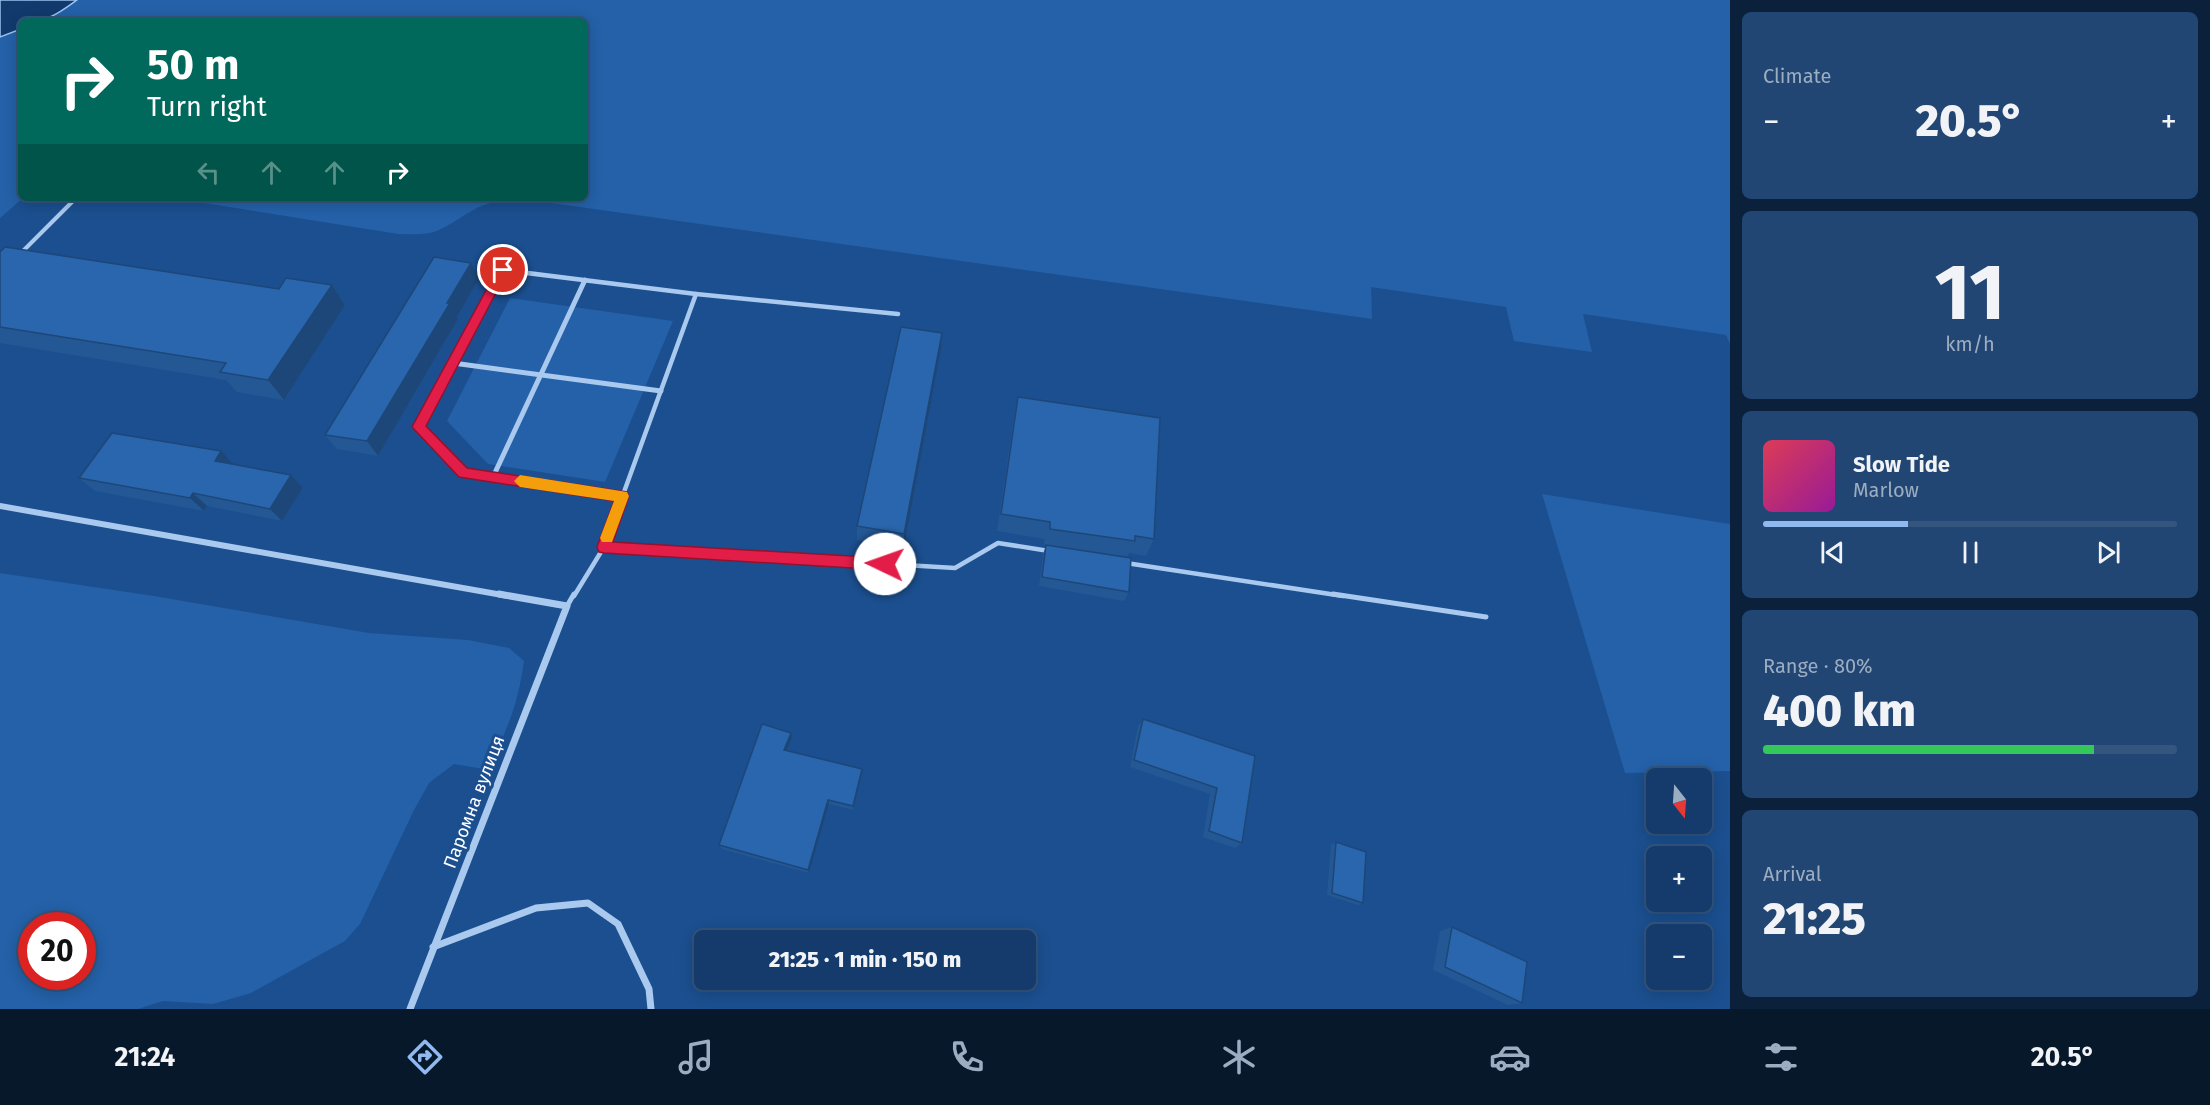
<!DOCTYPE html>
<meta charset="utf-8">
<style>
body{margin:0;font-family:"Fira Sans",sans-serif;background:#214673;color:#f1f3f6;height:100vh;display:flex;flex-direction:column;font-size:22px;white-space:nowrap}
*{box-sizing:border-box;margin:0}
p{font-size:20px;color:#9dadc1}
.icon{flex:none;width:33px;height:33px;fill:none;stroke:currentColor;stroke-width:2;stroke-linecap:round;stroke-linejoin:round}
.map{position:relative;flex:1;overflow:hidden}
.sheet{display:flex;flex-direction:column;gap:12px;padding:12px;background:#0b203b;width:480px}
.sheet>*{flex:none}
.banner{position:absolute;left:18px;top:18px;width:570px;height:183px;border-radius:9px;box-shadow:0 3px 15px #0003,0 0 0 2px #33557e;background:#00695c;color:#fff;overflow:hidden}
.needle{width:39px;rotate:163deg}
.buttons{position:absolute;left:1646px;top:768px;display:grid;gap:12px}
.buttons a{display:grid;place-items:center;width:66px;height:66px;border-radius:9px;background:#143b6b;box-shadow:0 3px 15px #0003,0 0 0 2px #33557e;font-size:30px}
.speed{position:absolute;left:18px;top:912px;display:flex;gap:12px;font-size:30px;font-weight:700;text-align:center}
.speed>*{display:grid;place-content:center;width:78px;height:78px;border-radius:50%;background:#143b6b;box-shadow:0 3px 15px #0003,0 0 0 2px #33557e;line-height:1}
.speed .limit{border:9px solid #d22;background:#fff;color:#111}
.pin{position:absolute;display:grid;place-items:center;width:51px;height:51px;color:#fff;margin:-26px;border:3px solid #fff;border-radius:50%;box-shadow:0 2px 6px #0007}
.me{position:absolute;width:66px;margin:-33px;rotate:273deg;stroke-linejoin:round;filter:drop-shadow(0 0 4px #0008)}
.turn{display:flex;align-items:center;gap:21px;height:126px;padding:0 30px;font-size:27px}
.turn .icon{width:78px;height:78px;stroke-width:2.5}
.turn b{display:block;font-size:42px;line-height:51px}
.lanes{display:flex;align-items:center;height:57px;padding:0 30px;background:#0003;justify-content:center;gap:30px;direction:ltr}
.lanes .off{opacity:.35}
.big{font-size:45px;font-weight:800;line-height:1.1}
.sheet .widget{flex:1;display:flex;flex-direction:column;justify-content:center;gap:9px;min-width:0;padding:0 21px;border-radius:9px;background:#214673}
.sheet .dial{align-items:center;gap:0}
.dial b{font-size:78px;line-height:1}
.song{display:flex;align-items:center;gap:18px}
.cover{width:72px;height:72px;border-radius:9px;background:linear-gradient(135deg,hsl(350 70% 55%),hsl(300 70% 35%))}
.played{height:6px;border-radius:3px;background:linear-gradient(90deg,#90b9f0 35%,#33557e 35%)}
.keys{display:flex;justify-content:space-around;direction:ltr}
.heat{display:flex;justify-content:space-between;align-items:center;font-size:33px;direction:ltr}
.charge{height:9px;border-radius:4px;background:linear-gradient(90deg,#34c759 80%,#33557e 0)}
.trip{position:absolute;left:694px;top:930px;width:342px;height:60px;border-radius:9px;background:#143b6b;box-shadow:0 3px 15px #0003,0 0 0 2px #33557e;font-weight:800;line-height:60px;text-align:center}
.menu{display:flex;height:96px;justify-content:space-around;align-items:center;background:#08182b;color:#9dadc1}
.menu .icon{width:42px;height:42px}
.menu .current{color:#90b9f0}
.menu b{font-size:27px;color:#f1f3f6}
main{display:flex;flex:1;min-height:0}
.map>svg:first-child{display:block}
</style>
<main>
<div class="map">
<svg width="1730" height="1009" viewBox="0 0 1730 1009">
<rect width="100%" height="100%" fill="#1b4f8f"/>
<g fill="#2461a8" fill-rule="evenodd">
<path d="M77,0h1653v344l-4,-9 -143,-21 9,38 -78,-11 -8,-34 -135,-20 1,32 -842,-119c-15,-1 -31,-1 -46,5 -19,7 -34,23 -54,28 -10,2 -22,1 -32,1l-225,-36h412v-177h-543l13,-5z"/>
<path d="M21,29v169h2l-23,20v-181z"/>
<path d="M510,298l163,23 -68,161 -117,-18 -41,-43z"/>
<path d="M1542,494l188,30v247l-105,2z"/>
<path d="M0,573l154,23 215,37 99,7 41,8 15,13c-5,38 -17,77 -40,108l-30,-5 -25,19 -16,29 -53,112 -15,17 -94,52 -38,11 -50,-3 -25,8h-138zM32,926h50v50h-50z"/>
</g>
<path fill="#123a6d" stroke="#9cc4f0" stroke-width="1.5" d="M0,0h77c-22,16 -28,21 -56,21v8l-21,8z"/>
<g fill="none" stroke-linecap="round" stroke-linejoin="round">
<path stroke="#a9c9ee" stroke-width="4" d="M21,253l55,-55"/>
<g stroke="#a9c9ee" stroke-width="4.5">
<path d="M622,496l-158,-23 -45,-46 84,-157 193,24"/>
<path d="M604,547l351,21 43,-25 51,8"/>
<path d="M1126,563l217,33"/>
<path d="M574,596l30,-49 92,-253 202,20"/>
</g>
<g stroke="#a9c9ee" stroke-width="5">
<path d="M1333,594l153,23"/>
<path d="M567,606l7,-12"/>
</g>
<g stroke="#a9c9ee" stroke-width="5">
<path d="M453,363l208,28"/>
<path d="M493,477l92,-197"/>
</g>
<path stroke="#a9c9ee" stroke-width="6" d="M0,506l508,90"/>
<g stroke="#a9c9ee" stroke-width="7">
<path d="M433,947l103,-39 52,-5 30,21 31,65 2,20"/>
<path d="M410,1009l157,-403 -68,-12"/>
</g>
</g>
<g fill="#245895">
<path d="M0,252l279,37 53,-4 13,20 -61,95 -47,-8 -11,-12 -226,-37z"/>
<path d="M471,263l8,16 -22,38 1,2 -80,137 -41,-7 -12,-14z"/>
<path d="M942,333l-1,16 -37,198 -47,-7v-14z"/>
<path d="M1018,397l136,142 -8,17 -17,-3 -2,5 2,34 -5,9 -85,-15 4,-32 3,-8 -2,-1 1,-6 -48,-8 17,-115z"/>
<path d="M234,465l57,10 12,13 -21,33 -75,-15 -3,5 -109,-20 -16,-13z"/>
<path d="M1143,719l112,37 -13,87 -7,5 -32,-11 7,-43 -80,-27 8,-41z"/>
<path d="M791,733l1,5 -5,13 75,23 -9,36 -24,-6 -20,69 -87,-24 -3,-4z"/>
<path d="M1336,842l27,61 -5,2 -31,-10 4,-50z"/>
<path d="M1452,927l70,76 -14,2 -75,-35 7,-39z"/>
</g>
<g fill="#1d4779">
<path d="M471,263l8,16 -22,38 1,2 -80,137 -11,-15z"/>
<path d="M332,285l13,20 -61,95 -16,-20z"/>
<path d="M942,333l-1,16 -37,198v-13z"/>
<path d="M221,451l13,14 -19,-4z"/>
<path d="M291,475l12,13 -21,33 -12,-12z"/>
<path d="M193,493l14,13 -3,5 -14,-13z"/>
<path d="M791,733l1,5 -7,17 -1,-5z"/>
<path d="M862,769v5l-9,36v-4z"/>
<path d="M828,800l1,4 -20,69 -1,-3z"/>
</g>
<g fill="#2a66ad" stroke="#1d4779" stroke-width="1.5">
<path d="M5,247l274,42 7,-11 46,7 -64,95 -48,-8 6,-9 -226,-36v-75z"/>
<path d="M434,257l37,6 -24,40h3l-83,138 -42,-6z"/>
<path d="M901,327l41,6 -38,201 -47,-8z"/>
<path d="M1018,397l142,21 -6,121 -19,-3v5l-85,-12v-7l-49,-8z"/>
<path d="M112,433l109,18 -6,10 76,14 -21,34 -77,-16 -3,5 -111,-20z"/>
<path d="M1046,545l85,13 -2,34 -87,-15z"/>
<path d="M1143,719l112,37 -13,87 -33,-12 8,-43 -83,-28z"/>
<path d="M762,724l29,9 -7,17 78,19 -9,37 -25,-6 -20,70 -89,-25z"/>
<path d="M1336,842l30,10 -3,51 -31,-10z"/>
<path d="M1452,927l75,35 -5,41 -77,-36z"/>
</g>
<path fill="#e11d48" stroke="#92132f" stroke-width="1.5" d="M503,266l5,4 -82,156 41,42 160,24 2,4 -16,46 272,16 5,1 2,5 -2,4 -5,2 -281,-17 -5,-1 -2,-5 17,-46 -155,-24 -47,-50 85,-157z"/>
<path fill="#f59e0b" d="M520,475l107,17 2,4 -17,46h-10l-2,-4 14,-37 -94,-14 -6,-6z"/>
<g text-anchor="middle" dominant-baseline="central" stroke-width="6" stroke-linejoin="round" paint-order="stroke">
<g font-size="18" fill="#fff" stroke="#1b4f8f">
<text transform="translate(474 802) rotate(-69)">Паромна вулиця</text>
</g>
</g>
</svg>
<div class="buttons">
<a><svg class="needle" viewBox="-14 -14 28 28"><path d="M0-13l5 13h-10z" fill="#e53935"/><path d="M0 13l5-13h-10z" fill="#9dadc1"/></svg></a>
<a>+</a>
<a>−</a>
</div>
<div class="speed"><div class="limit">20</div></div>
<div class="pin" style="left:503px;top:270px;background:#d93025"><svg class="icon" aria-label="arrive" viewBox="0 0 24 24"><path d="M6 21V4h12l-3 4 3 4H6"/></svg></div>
<svg class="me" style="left:885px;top:564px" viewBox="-20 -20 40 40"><circle r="19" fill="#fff"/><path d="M0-13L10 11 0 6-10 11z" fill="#e11d48"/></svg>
<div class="trip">21:25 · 1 min · 150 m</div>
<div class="banner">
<div class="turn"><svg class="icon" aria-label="right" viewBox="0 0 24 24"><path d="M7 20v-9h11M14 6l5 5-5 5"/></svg><div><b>50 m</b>Turn right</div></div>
<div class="lanes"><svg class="icon off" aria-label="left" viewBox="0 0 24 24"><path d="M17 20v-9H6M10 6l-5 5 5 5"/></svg><svg class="icon off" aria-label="ahead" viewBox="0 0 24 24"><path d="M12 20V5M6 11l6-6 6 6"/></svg><svg class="icon off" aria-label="ahead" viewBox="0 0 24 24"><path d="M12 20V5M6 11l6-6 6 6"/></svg><svg class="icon" aria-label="right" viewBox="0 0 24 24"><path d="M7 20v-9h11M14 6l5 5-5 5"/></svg></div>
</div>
</div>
<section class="sheet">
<div class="widget"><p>Climate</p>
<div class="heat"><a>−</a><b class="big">20.5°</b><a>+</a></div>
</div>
<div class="widget dial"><b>11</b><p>km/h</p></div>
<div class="widget">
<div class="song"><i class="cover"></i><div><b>Slow Tide</b><p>Marlow</p></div></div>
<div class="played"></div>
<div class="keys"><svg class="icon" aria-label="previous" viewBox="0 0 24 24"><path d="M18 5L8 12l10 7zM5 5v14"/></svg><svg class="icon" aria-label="pause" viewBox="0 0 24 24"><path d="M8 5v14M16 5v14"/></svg><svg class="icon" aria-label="next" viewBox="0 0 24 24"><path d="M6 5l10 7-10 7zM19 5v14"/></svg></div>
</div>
<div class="widget"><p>Range · 80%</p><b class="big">400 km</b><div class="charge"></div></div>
<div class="widget"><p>Arrival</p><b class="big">21:25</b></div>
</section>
</main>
<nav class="menu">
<b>21:24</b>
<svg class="icon current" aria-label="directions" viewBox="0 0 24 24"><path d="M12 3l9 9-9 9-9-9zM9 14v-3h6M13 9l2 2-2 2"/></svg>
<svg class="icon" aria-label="music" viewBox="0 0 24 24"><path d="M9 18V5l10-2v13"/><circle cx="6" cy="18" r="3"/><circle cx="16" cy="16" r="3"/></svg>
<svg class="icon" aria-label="phone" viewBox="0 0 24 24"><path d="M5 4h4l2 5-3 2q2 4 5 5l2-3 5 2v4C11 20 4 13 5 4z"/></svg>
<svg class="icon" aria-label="climate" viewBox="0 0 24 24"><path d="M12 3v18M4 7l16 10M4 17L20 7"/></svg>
<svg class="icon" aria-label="car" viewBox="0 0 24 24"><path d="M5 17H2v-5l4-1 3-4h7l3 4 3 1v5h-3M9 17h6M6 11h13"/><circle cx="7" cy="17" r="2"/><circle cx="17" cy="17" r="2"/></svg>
<svg class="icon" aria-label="filters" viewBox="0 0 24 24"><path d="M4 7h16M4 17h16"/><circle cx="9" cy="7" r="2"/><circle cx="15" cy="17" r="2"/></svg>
<b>20.5°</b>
</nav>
